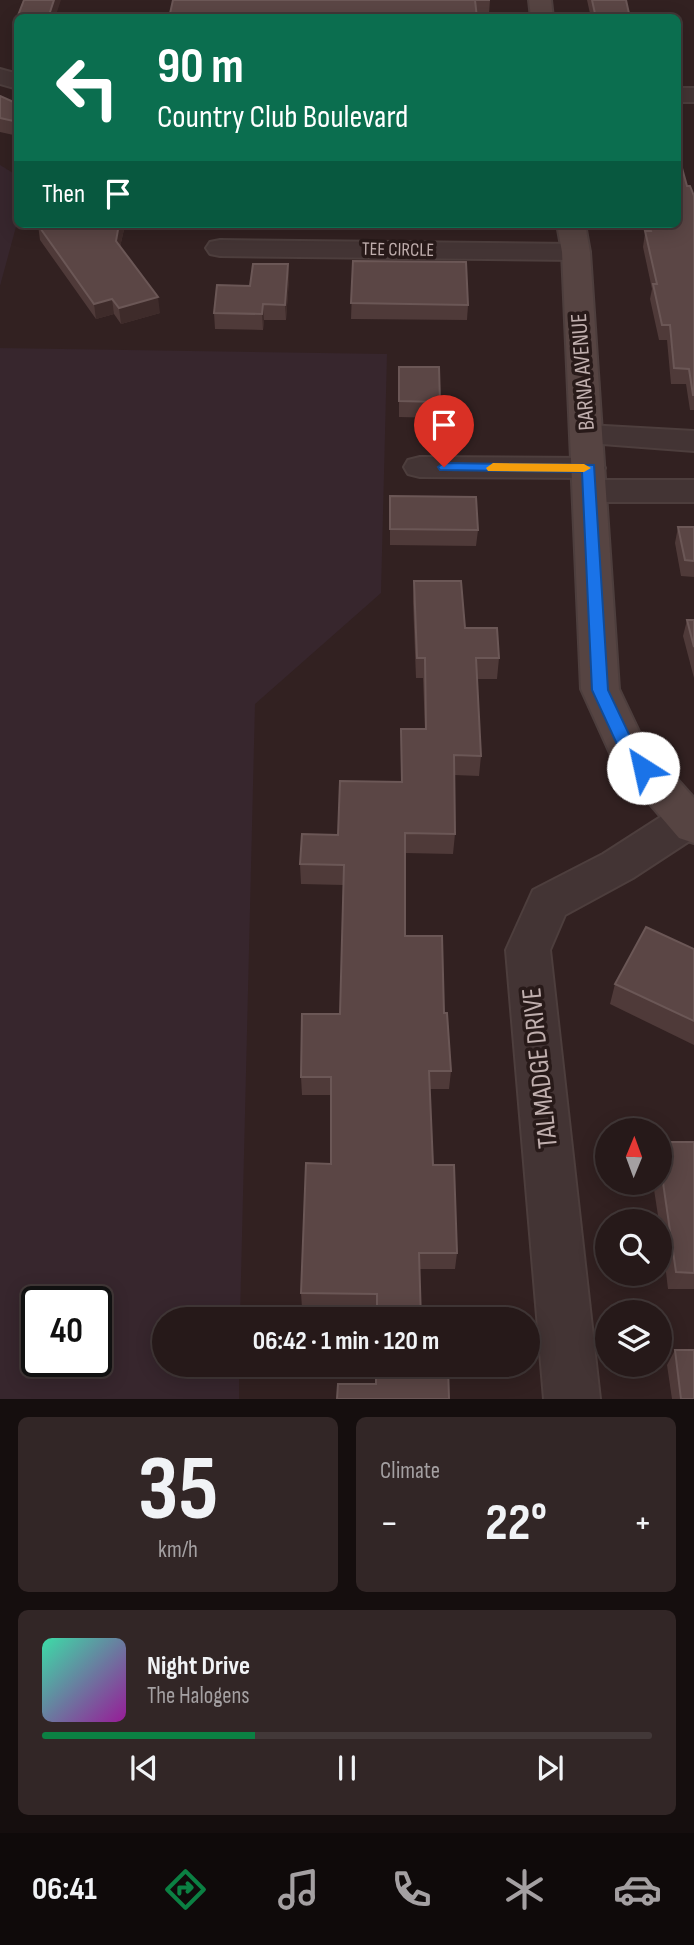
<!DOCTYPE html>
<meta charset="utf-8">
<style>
body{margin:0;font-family:"Sofia Sans Condensed",sans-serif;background:#322626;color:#f1f3f6;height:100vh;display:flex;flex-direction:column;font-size:26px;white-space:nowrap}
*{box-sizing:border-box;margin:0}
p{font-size:23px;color:#a4a0a2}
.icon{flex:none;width:38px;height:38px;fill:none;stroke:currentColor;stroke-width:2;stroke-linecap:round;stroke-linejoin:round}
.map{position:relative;height:1399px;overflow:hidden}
.panel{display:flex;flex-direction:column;gap:18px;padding:18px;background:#150e0e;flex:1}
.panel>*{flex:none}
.banner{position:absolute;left:14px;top:14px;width:667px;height:214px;border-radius:10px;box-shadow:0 4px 18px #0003,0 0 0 2px #423838;background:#0b6e4f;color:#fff;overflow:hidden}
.needle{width:46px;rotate:1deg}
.controls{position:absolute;left:595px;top:1118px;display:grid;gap:14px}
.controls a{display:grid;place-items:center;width:77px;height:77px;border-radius:50%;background:#261919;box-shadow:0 4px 18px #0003,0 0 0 2px #423838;font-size:35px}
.speed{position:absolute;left:21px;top:1286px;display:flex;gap:14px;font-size:35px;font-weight:700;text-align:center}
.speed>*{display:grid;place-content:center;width:91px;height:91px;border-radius:50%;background:#261919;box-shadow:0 4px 18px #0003,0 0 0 2px #423838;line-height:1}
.speed .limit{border:4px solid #111;border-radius:10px;background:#fff;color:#111}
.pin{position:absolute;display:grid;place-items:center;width:60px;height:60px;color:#fff;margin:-72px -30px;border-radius:50% 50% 50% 0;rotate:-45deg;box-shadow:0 0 7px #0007}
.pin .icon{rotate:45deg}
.me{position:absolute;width:77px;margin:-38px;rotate:325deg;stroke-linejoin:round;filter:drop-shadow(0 0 5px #0008)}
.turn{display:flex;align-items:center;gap:24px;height:147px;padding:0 28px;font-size:32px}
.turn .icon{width:91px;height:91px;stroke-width:2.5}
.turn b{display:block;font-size:49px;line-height:60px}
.then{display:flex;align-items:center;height:66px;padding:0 28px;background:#0003;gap:14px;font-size:26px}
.big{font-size:52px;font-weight:700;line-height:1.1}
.panel .widget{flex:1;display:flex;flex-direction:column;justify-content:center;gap:10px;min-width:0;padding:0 24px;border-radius:10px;background:#322626}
.panel .dial{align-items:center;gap:0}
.dial b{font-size:91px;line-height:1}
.song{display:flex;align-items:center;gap:21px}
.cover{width:84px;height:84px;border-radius:10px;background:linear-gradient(135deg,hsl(160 70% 55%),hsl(300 70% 35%))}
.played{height:7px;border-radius:4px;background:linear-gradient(90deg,#0b8043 35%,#423838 35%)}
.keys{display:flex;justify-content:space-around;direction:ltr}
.heat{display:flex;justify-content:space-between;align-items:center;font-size:38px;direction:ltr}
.panel .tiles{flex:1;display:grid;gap:18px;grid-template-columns:1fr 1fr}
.widget:last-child{grid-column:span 2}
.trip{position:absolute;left:152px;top:1307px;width:388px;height:70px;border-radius:35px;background:#261919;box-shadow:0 4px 18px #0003,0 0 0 2px #423838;font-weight:700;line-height:70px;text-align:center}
.menu{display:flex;height:112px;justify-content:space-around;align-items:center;background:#0f0a0a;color:#a4a0a2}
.menu .icon{width:49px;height:49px}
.menu .on{color:#0b8043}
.menu b{font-size:32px;color:#f1f3f6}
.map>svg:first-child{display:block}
</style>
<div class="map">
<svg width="694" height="1399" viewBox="0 0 694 1399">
<rect width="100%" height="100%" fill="#322121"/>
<g fill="#37262d" fill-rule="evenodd">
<path d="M0,165l18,11 -1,47 -17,63z"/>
<path d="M0,348l387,6 -6,239 -126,111 -15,615 -76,1v45h75v34h-239zM37,1302h59v60h-59z"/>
</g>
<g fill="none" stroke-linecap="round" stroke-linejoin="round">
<defs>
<g id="street">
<path d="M0,69l18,5v15l-18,-5z"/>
<rect x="677" y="88" width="17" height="14"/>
<path d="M220,240l356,4 10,2 4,6 -4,6 -10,2 -356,-4 -10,-2 -4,-6 4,-6z"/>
<path d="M587,425l107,6v20l-118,-9 -5,-7 5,-7z"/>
<path d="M420,457l169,1 12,3 4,7 -4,7 -12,3 -169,-1 -12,-3 -4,-7 4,-7z"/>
<path d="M590,480h104v22h-104l-12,-3 -5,-8 5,-8z"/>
<path d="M688,804l6,2v32l-61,40 -68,37 -15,35 50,449h-56l-38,-449 27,-60 70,-36 70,-45z"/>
</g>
<g id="secondary">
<path d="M529,0h22l2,18h-22z"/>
<path d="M557,224h28l5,28 29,437 25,53 50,56v45l-15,-5 -65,-76 -33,-73 -19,-437z"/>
</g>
</defs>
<use href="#street" stroke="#4d3e3d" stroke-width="4"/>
<use href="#secondary" stroke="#4d3e3d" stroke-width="4"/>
<use href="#street" fill="#433434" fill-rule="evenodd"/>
<use href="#secondary" fill="#564442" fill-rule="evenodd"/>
</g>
<g fill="#4f3a39">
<path d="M173,0h317l-1,14z"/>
<path d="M587,0h39l4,18h-39z"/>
<path d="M0,96l18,8v32l-18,-4z"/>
<path d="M687,186l7,10v214h-4l-4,-26h-15l-4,-44h-8l-9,-41 2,-10 -9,-42 2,-14 -2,-9h34z"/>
<path d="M38,225h87l-5,22 40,66 -39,11 -7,-10 -18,5 -56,-79z"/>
<path d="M353,261l115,44 -1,15 -116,-1z"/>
<path d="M288,264l1,15 -3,41h-22l-1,10 -48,-1 -1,-16 36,-27z"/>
<path d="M399,367l41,35 -1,16 -40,-1z"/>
<path d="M390,496l88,34 -2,16 -86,-1z"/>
<path d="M678,527h16v50l-13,-1 -6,-33z"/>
<path d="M414,581l85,77 -2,21h-20l4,77 -2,20 -25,-1 1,59 -2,20 -48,-1v83l39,77 7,58 -2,18h-19l3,76 24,88 -2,16h-36l2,51h-45v-11l-74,-1 -1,-15 30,-129v-69h-29l-1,-18 39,-63 3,-129 -42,-1 -1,-20 38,-29 63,-53v-53h24l-2,-51h-7l-3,-76z"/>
<path d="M687,620h7v58l-11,-42z"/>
<path d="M694,949v96l-84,-41 5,-20z"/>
<path d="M660,1142h34v147h-26l-8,-67h-1l-6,-39h7z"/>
<path d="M675,1350l19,49h-22l-5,-34z"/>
</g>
<g fill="#3e2b2a">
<path d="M54,0h7l-6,18h-7z"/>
<path d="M119,224h6v1l-7,31 -2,-15z"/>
<path d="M288,264l1,15 -3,41 -1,-15z"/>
<path d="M158,297l2,16 -39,11 -2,-16z"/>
<path d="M112,299l2,15 -18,5 -2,-15z"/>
<path d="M263,304l1,16 -1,10 -1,-16z"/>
</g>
<g fill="#5b4645" stroke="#6b5756" stroke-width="2">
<path d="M24,0h30l-6,18h-30v1l-1,-1z"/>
<path d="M173,0h317h-15l2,18h-308z"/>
<path d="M592,0h34l4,18h-34z"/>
<path d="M0,96l18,8v18l-18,-4z"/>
<path d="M677,150l10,36h3l4,10v199h-1l-4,-26 -15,-1 -4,-43h-8l-9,-41h4l-12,-53h6l-2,-7h28z"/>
<path d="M61,224h58l-3,17 42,56 -39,11 -7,-9 -18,5 -56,-79h23z"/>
<path d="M353,261l113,1 2,43 -117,-2z"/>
<path d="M253,264h35l-3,41 -22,-1 -1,10 -48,-1 3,-28 33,1z"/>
<path d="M399,367h40l1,35 -41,-1z"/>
<path d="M390,496l86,1 2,33 -88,-1z"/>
<path d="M678,527h16v34l-9,-1z"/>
<path d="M414,581h47l4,47h32l2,30h-23l5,98 -27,-1 1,79 -50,-1v103h37l2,77h3l4,58h-22l4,94h21l3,88h-38l2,67h-44v-26l-76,-1 5,-130 25,1v-87h-30l1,-63h38l4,-149 -44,-1 2,-30 36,1 2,-54 62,1 -1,-53h25l-1,-71h-8z"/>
<path d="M687,620h7v27z"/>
<path d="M646,927l48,22v72l-79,-37z"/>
<path d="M660,1142h34v131l-18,-1 -16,-110z"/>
<path d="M675,1350h19v49h-13z"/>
<path d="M376,1365h72l1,34h-112l1,-15h38z"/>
</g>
<path fill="#1a73e8" stroke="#114b97" stroke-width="2" d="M444,463l150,2 14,225 27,57 16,21 -2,5h-12l-15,-18 -30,-65 -10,-218 -142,-2 -2,-3z"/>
<path fill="#f59e0b" d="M493,463l91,1 7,4 -7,4 -96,-1 -2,-3z"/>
<g text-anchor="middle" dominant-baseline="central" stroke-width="7" stroke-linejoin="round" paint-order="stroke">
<g font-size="19" fill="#c0afae" stroke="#281a19">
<text transform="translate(398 250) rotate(1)">TEE CIRCLE</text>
</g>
<g font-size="23" fill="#c0afae" stroke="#281a19">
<text transform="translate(583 372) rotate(-94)">BARNA AVENUE</text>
</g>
<g font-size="28" fill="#c0afae" stroke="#281a19">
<text transform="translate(540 1068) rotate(-96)">TALMADGE DRIVE</text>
</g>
</g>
</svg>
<div class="controls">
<a><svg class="needle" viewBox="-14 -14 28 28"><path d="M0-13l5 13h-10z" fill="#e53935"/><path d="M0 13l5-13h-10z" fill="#a4a0a2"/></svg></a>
<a><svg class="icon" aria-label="search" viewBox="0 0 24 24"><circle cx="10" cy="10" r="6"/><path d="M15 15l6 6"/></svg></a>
<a><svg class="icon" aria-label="layers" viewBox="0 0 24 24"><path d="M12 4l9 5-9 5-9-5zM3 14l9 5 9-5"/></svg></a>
</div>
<div class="speed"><div class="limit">40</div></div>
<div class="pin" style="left:444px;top:467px;background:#d93025"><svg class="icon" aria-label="arrive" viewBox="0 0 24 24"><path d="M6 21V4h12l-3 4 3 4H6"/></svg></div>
<svg class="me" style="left:643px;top:768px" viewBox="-20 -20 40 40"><circle r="19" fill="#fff"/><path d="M0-13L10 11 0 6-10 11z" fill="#1a73e8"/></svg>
<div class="trip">06:42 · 1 min · 120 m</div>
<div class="banner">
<div class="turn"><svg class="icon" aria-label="left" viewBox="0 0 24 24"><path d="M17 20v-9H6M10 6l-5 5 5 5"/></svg><div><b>90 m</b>Country Club Boulevard</div></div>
<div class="then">Then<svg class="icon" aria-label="arrive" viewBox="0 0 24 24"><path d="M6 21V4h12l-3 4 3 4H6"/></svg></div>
</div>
</div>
<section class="panel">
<div class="tiles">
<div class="widget dial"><b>35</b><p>km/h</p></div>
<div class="widget"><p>Climate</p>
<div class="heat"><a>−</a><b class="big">22°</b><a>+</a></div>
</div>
<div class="widget">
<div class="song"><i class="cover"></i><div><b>Night Drive</b><p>The Halogens</p></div></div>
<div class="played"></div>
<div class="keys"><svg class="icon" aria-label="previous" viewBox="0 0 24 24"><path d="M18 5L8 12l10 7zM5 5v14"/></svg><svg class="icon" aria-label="pause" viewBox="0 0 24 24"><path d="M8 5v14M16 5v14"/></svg><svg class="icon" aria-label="next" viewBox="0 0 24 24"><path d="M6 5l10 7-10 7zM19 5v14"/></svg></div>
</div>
</div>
</section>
<nav class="menu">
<b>06:41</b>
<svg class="icon on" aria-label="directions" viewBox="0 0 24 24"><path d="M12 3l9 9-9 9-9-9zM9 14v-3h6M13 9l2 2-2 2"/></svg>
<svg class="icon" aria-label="music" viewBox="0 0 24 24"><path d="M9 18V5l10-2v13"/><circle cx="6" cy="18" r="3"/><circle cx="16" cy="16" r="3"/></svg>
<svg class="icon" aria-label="phone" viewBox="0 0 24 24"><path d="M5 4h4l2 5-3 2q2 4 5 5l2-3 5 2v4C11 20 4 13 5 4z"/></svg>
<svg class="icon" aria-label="climate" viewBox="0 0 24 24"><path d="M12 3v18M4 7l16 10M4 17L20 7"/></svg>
<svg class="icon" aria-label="car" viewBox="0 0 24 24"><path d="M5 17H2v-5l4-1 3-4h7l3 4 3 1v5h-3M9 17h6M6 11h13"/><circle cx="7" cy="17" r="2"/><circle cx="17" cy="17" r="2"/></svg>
</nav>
